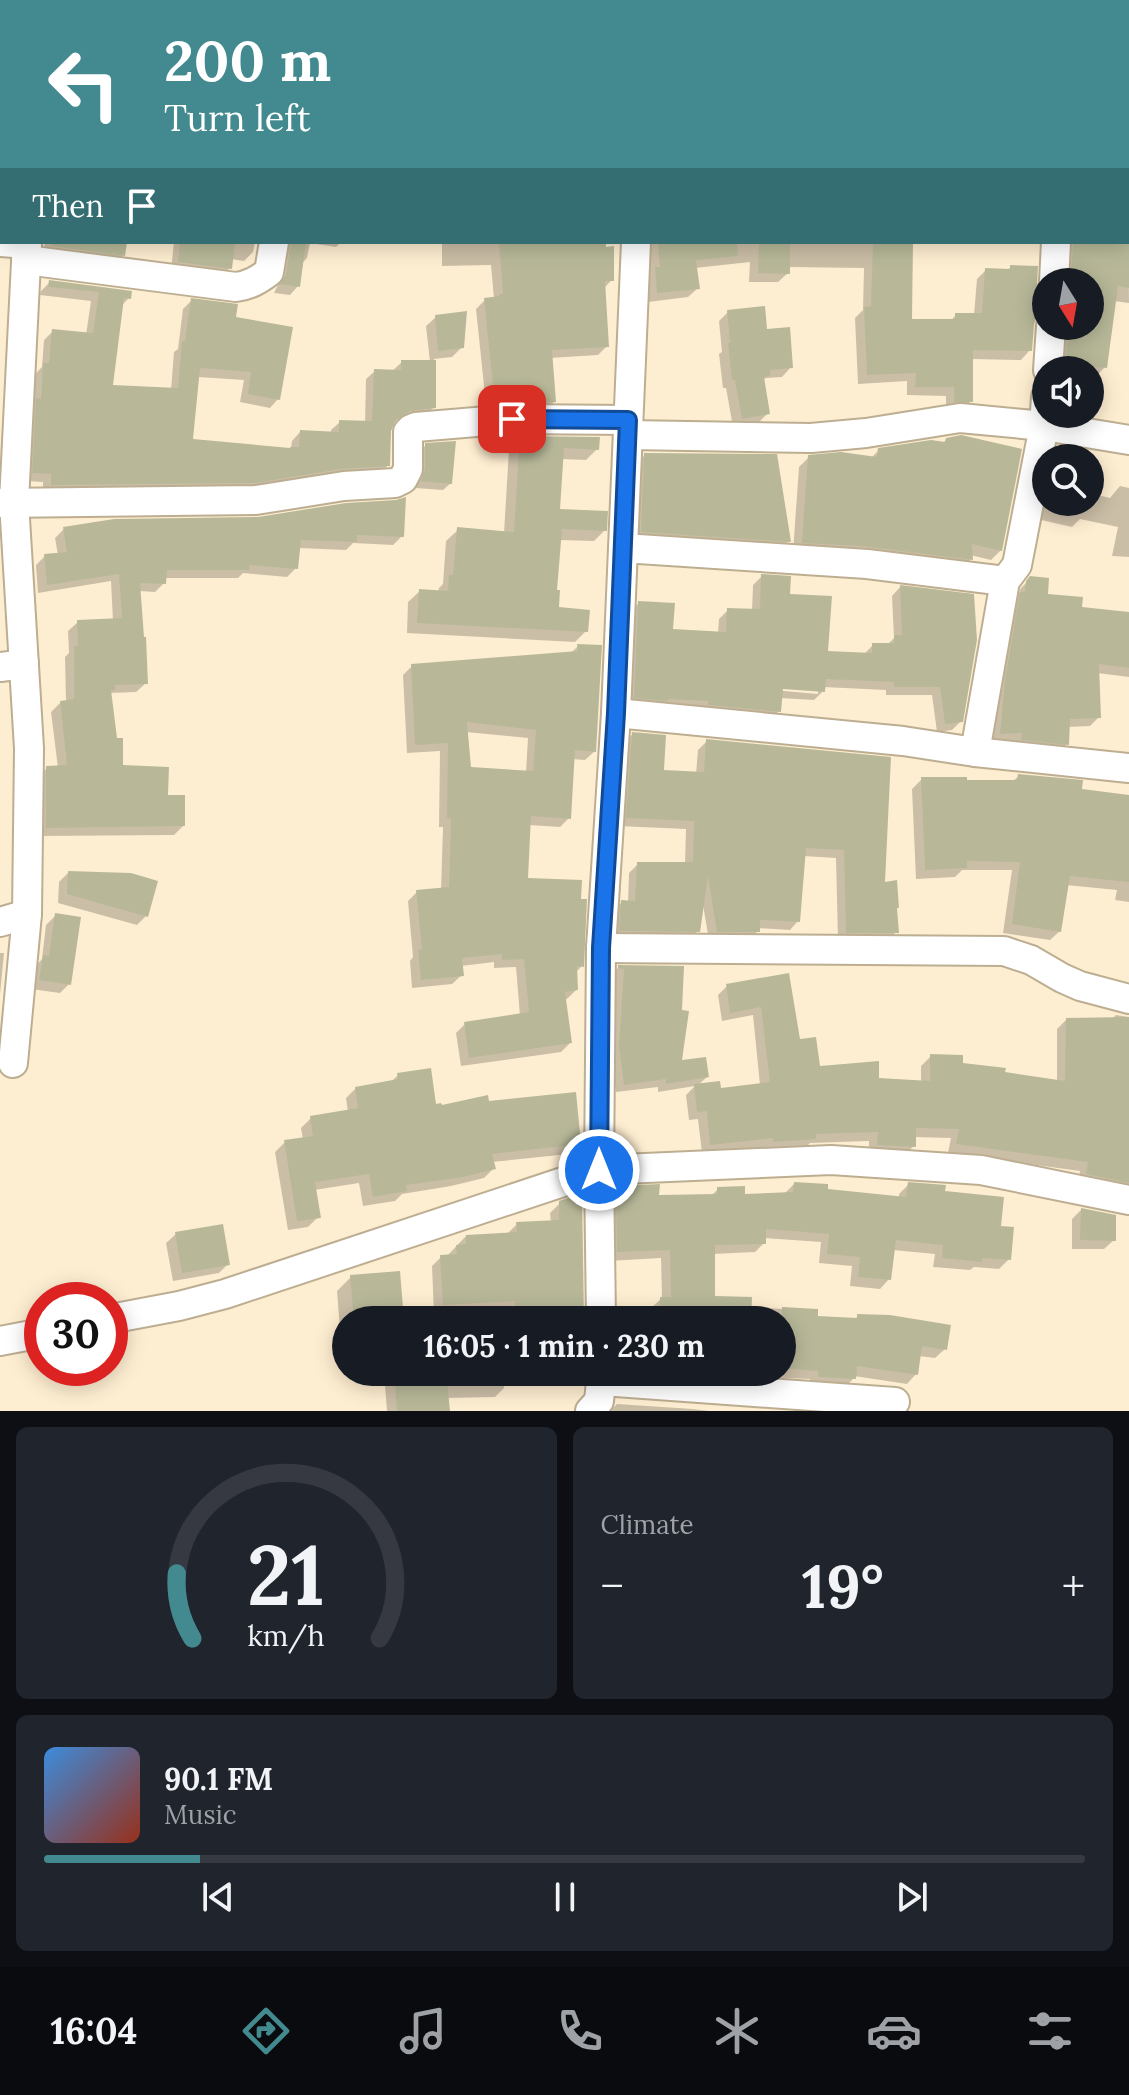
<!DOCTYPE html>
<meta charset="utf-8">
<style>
body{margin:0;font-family:Lora,serif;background:#20242c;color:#f1f3f6;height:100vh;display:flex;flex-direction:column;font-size:30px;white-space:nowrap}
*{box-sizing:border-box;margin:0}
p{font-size:26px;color:#9ea1a6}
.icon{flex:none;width:44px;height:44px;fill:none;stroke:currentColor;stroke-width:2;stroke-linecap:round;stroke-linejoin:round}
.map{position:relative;height:1411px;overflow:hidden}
.sheet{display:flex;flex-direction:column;gap:16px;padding:16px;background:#0d0f14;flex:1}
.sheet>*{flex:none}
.banner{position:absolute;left:0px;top:0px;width:1130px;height:244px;box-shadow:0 4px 20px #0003;background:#428a8f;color:#fff;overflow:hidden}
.needle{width:52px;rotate:169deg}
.controls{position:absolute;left:1032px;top:268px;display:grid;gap:16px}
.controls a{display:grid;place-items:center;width:72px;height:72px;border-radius:50%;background:#171b24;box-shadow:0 4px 20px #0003;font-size:40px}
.speed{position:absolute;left:24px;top:1282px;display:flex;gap:16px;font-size:40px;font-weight:700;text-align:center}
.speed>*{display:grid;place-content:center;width:104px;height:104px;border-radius:50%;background:#171b24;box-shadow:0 4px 20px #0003;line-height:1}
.speed .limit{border:12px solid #d22;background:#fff;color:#111}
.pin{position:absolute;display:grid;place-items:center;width:68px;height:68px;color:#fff;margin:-34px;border-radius:16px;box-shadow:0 4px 12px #0006}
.me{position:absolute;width:88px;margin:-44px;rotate:0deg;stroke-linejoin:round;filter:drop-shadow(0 0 6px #0008)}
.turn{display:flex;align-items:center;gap:28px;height:168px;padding:0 32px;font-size:36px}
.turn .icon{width:104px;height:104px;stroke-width:2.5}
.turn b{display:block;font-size:56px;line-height:68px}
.then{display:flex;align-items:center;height:76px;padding:0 32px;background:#0003;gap:16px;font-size:30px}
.big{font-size:60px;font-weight:700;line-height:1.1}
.sheet .tile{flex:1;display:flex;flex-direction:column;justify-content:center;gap:12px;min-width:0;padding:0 28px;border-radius:12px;background:#20242c}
.sheet .dial{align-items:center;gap:0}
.dial svg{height:208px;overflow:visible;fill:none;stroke:#363941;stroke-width:7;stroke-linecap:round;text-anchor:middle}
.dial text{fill:#f1f3f6;stroke:none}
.song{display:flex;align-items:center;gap:24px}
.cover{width:96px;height:96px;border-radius:12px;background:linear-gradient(135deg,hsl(210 70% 55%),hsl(10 70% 35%))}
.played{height:8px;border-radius:4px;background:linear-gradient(90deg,#428a8f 15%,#363941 15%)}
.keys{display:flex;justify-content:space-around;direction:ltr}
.heat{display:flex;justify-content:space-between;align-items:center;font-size:44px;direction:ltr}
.sheet .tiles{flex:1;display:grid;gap:16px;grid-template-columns:1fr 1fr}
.tile:last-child{grid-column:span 2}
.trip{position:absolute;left:332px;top:1306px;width:464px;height:80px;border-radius:40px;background:#171b24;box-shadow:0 4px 20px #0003;font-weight:700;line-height:80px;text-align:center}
.dock{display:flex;height:128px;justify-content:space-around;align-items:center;background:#090b0e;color:#9ea1a6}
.dock .icon{width:56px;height:56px}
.dock .active{color:#428a8f}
.dock b{font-size:36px;color:#f1f3f6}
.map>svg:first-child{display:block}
</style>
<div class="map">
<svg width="1129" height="1411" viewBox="0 0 1129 1411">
<rect width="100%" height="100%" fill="#feeed1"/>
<g fill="#0003" fill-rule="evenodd">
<rect x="46" y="0" width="184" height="2"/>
<path d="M251,0h133v2h-131z"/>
<rect x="534" y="0" width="26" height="2"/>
<path d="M726,0h42l18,2h-61z"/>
<rect x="1128" y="32" width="1" height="48"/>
<path d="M0,59h2v122l-2,2z"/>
<path d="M1128,114h1v74l-1,-1z"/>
<path d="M1128,211l1,92 -15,-2 -9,66 -10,10 -5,-1v-6h-34l-1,-44h35v-44h-27l-3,-40h68z"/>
<path d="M45,242h80l-2,13 -9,9 -71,-9z"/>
<path d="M174,242h81l-2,10 -9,9 -13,-2 -1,9 -9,9 -50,-7z"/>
<path d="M280,242h61l-5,5 -26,-4 -3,15 -6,6 -3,22 -8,9 -16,-2 4,-8 5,-30z"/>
<path d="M442,242h162l8,38 -8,8 3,58 -9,9 -48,3 4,44 -9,9 -62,1v-5l3,-2 -10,-96 9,-9 9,-1 -3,-34 -49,1z"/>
<path d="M643,242h269l-2,79h40l6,-6h18l3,-36 9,-9 20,1 5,-4 35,32v20h-12l-4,31 -9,10 -50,-1v42l-9,10 -16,-1v-14l-39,-1v-14l-49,3 -3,-66 8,-8 1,-42 -76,-1v6l-10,9h-29l1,-20 -55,6 3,20 -10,9 -40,5z"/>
<path d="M50,282l80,10 -1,6 -8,8 -10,81 60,3 3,-38 4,-3 5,-40 9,-9 42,19 44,80 -8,9 -30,-6 4,-22 -46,-3 -7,63 98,10 2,-2 1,-7 8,-9 31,2v-4l9,-8 25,1 1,-44 9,-8h17l10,-9h28l-4,-36 10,-9 26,30 -10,10 -18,2v48l-9,9 -26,3 -7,5 -3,7 -1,34 -8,9 -136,17 -201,2v-11l-18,-1 3,-72 6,-6 1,-29 7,-7 2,-27 9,-9 33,4 5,-34 -51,-6 1,-4z"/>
<path d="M728,312l37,19 26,36 -9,10 -16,1 -4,3 6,32 -10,10 -25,4 -7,-39h-3l-4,-34 3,-2 -3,-31z"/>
<path d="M520,438l77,11 -11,11 -25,-1 -3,52 47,19 -11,11 -35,-1 -4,52 2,17 29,22 -11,11 -168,-9 1,-31 12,-11 18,1 1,-4 4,-4 3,-43 12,-11 46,3 5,-84z"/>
<path d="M947,439l54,111 -10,10 -21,-5 1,4 -10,10 -168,-17 6,-85 10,-10 62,1 8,-8 63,-6z"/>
<path d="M426,445l25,38 -8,7 -28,-2 3,-10v-25z"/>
<path d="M645,455l144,86 -9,9 -147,-10 3,-76z"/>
<path d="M1120,486l9,2v69l-17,-1 6,-29 -38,-8 -8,8 -35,-8 5,-25 4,-4v12h44v-9l20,5z"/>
<path d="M114,521l288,15 -9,9 -40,-2 -7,7 -48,-2 -2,20 -9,9 -44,-4 -5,5h-73l-1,5 -9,9 -16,-1 7,92 -10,9 -27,1 12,74 45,30 17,29 -9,9 -136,1v-59l9,-9h11l-7,-56 9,-9 6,-1 -1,-45 4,-4 -1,-22 10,-9 35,-1 -2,-40 -73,12 -2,-28 9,-9 13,-1 -3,-17 9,-9z"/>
<path d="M762,576l26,19 38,58 38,1 9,-9h14l7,-7 -2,-42 8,-9 61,134 -9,9 -15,2 -5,-37h-46v-5l-63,-3v4l-9,9 -34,-2 -1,13 -9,9 -144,-14 4,-94 9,-9 32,28 47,2 1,-14 9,-9 24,1 1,-26zM773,686l45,4v4l-45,-4z"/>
<path d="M1031,578l15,18 34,12 49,6v63l-32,-4 2,44 -9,9 -23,1v17l-9,9 -45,-5 1,-7 -22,1 5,-52 15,-87 5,-5 4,-10z"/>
<path d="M578,646l17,105 -10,9 -13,-1 -3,59 -9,9 -31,-2 -3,54 56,87 -7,7 1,17 -9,9h-3l6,44 -9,9 -100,14 -5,-33 9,-9 55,-8 -4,-49 -22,1v-6l-33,4 1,9 -10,9 -40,4 -2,-27 3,-4 -5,-56 9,-9 24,-2 2,-63h-4l1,-76 -33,2 -4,-78 9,-9 158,-12zM466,732l62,6 -2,34 -57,-3z"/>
<path d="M633,734l29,38 34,2 2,-24 9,-9 182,18 -6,125 12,25 1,23 -8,9h-50l-2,-83 -33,-2 -5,65 -8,9 -32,-2v3l-9,9h-40l-6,-35 -5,26 -9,9 -78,-1 2,-28 9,-9 6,1 1,-30 9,-9h47l1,-35 -68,-3 6,-84z"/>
<path d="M1019,776l60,15 50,6v105l-14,-2 2,-10 -51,-5 -6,46 -10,9 -47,-7 9,-63h-50l-7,7 -39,2 -4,-90 10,-10 43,3h47z"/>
<path d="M68,873l78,43 -9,9 -79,-22 1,-21z"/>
<path d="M56,915l13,69 -9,9 -29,-4 4,-22 7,-8 4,-34z"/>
<path d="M0,953h4l-4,41z"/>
<path d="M619,967l63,1 -2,94 27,15 -9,8 21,5 41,-5 -7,-70 -31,6 -4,-26 9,-9 60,-10 11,66 20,26 59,12 44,2v-16l10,-10 72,18 54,8v-53l9,-9 46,-1 4,-4 13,2v178l-51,-12 2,-12 -132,-18 3,-15 -37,-1v9l-10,9 -35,-1v-13l-59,2 -5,5 -40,2 -1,-3 -62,6 -4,-34 -9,1 -3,-25 9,-9 -37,6v-5l-42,5 -5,-37 5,-79h-6z"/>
<path d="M398,1075l37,31 5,2 48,-5 91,41 -10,10 -77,8 2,6 -10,10 -33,8 -49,8 -7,7 -32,5 -4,-23 -45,7 4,27 -10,10 -20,3 -13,-78 10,-10 18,-3 -2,-11 10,-10 37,-6 -2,-14 10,-10 35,-6z"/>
<path d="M794,1184l32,7 73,7v-4l10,-10 34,9 56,35 10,31 -10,10 -25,-2 -4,3 -37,-3 2,-13 -42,-4 -4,29 -9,10 -30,-3 2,-20 -33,-3 2,-21 -57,-4v5l-9,9 -42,2v44l36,9 67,4v7l38,2 4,-4 87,33 -10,9 -16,-2 -3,18 -9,10 -53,-8v2l-10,10 -35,-2 1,-7 -68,-3 -7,7 -32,-2 1,-9h78v-52h-131v-12l11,-10 -1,-40 -53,3v-63l9,-10 40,9 54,-1 7,-7 25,7 42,-3z"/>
<path d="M560,1203l22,117h-75l-1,-10 -72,4 -2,-48 9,-9 6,-1 19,-20 40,-1 11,-11 34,-2 -1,-9z"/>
<path d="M1081,1210l33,30 -10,9h-32v-30z"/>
<path d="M176,1234l52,30 -9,9 -46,8 -7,-38z"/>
<path d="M351,1277l51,43h-56v22l-5,1 -4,-52z"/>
<path d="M384,1372h121l-1,16 -9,9 -49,1 2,13h-61z"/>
<path d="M511,1372h37l-5,4 -32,1z"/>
<path d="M617,1404l76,5 16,2h-99z"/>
</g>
<g fill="#b8b899" fill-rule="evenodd">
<path d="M53,242h74l-2,14 -73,-10z"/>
<path d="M180,242h55l-3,27 -54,-7z"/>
<path d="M291,242h15l-6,45 -20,-3 6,-9z"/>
<path d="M499,242h107v5l8,-1v35h-9l4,66 -57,3 4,52 -65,2v-8h3l-10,-98 16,-2 -1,-2h4z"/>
<path d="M658,242h79l1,14 -42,4 4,29 -43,4 -2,-26h5z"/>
<path d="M759,242h31v32l-32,-1z"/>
<path d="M873,242h40l-1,77h43v-6h27l3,-45 25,1v-4l28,1 -1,16 2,8 6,6v14l-8,6 -3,8 -2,27 -59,-1v52h-19v-15h-39l1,-14 -49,2 -3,-68 7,-1z"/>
<path d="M1073,242h56v46l-11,-2 -11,82 -17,-2 -1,4h-24l3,-44h22v-49l-19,-3z"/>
<path d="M49,280l83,11 -1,8 -7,-1 -11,87 65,3 4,-47h3l6,-43 47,6 -2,13 57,10 -13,73 -32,-6 3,-22 -51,-4 -7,71 97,9v-1h9l1,-17 39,2v-12l33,1 2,-52 27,1v-10h35v48l-26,3 -14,9 -5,11 -1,35 -49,3 -86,14 -204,2v-11l-19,-1 4,-75 5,1 2,-36h6l3,-34 41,4 6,-41 -51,-5z"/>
<path d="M765,306l2,23 23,-2 3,41 -23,2v6l-6,1 6,37 -28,5 -7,-39h-3l-4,-37h2l-3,-33z"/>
<path d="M467,311l-3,37 -26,3 -3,-36z"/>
<path d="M961,435l61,14 -20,102 -30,-7 1,16 -112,-14 -59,-3 6,-88 33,-3 36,5 1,-9 53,-8 14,2 1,-4z"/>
<path d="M520,436l80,1 -1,13 -35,-2 -4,61 48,2 -1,20 -45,-2 -5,61h3l-1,17 31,3 -2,22 -171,-9 2,-34 29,2 1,-16h4l4,-48 57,5z"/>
<path d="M456,441l-4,43 -31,-3 4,-12v-26z"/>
<path d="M644,453l133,1 14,88 -150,-10z"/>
<path d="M406,497l-2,40 -47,-2v7l-56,-2 -3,29 -49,-4v5h-82l-1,14 -26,-1 4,54h2l2,47 -33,1v5h-4l6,48h6v27l46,2 -1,28h17v31l-139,2v-62l21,-1 -7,-64 14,-2v-53h4l-1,-26 45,-2 -3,-44 -72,11 -3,-31 23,-2 -4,-25 51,-8 144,-2 88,-14 50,-3z"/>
<path d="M761,574l30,2 -1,18 42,2 -4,55 44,2v-10h22v-8h8l-2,-50 74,9 3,46 -14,82 -18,2 -5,-37h-46v-5l-68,-3 -1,13 -42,-3 -2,23 -73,-7v-4l-40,-2v2l-34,-3 4,-97 37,2 -2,26 53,3 1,-24 33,1z"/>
<path d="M1030,576l19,2 -1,16 35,3 -1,10 47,5v56l-30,-4 2,54 -31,1 -1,26 -48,-5 1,-7 -22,1 5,-54 15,-88h5l1,-11z"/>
<path d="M577,644l25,1 -6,107 -21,-2 -4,69 -40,-3 -3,62 54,2 -1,19h6l-3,68 -7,-1 1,24 -13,2 7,51 -103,15 -5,-36 65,-10 -5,-53 -22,1v-6l-40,4 2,18 -43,4 -3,-30 4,-1 -6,-59 33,-3 2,-68 -4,-1 1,-75 -33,2 -4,-81 167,-13zM467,722l69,8 -3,41 -62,-4z"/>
<path d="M632,732l34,3 -2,35 40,2 2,-33 185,18 -6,125 12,-2 2,28h-2l2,25h-53l-2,-83 -38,-2 -6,74 -40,-2v12h-43l-9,-56 -8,56 -81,-1 2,-31 14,1 2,-39h56l1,-41 -68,-3z"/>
<path d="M1018,774l65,6 -1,9 47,6v87l-59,-6 -9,56 -49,-8 8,-62 -53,-1v7l-42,2 -4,-93h46v3h50z"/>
<path d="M68,871l63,2 27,8 -10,36 -81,-23z"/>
<path d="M55,913l26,4 -10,68 -32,-5 4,-25 6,1z"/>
<path d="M618,965l66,1 -2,44 7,1 -7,49 24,-3 3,20 -43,7v-5l-42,6 -5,-39 5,-77 -6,-1z"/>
<path d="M789,973l11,66 16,-2 4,29 59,-5v17l51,3v-27l33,1v8l43,5 -1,4 60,9 1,-63 63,-1v166l-43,-9 2,-12 -132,-18 3,-15 -43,-1v19l-39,-2 1,-13 -62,2v5l-43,3v-4l-63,7 -3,-34 -10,1 -3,-28 26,-3 1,7 49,-6 -9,-75 -31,6 -4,-29z"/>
<path d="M431,1068l5,36 5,-1 1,2 46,-10 1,6 87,-9 5,52 -89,10 4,15 -33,8 -57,8 1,6 -34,6 -4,-23 -54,8 6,36 -24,3 -13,-81 29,-4 -3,-20 48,-8 -3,-21 43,-8 -1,-6z"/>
<path d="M794,1182l34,2v5l78,8 2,-15 38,3 -1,6 59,6 -3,29 13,1 -3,33 -29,-2v4l-40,-4 1,-13 -47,-5 -5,40 -33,-3 2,-20 -33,-3 2,-20 -63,-5v15l-51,1v51l37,1 -1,23 -91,-1v-22h11l-1,-47 -53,2 -1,-66 44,-2 -1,11 58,-1v-7l28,-1v8l48,-2z"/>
<path d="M582,1193l2,127h-24l-1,-7 -43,3 -1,-15 -72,4 -3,-50 17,-1 -1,-9 10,-1v-9l51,-3 -1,-10 43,-2v-19z"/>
<path d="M1081,1208l35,7v26l-36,-1z"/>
<path d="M223,1224l7,41 -48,8 -7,-41z"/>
<path d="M400,1271l4,49h-50l-4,-45z"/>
<path d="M782,1307l36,2v7l39,2v-4l33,1 61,10 -4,25 -25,-4 -4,29 -61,-9 -1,13 -38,-2v-6l-36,-3z"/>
<path d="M394,1372h52l4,39h-53z"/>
</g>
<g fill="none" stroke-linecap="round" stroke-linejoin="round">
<defs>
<g id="minor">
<path d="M11,0v2"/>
<path d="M248,0l1,2"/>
<path d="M645,2l1,-2"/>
<path d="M1128,96l1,-9"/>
<path d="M1128,192h1"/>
<path d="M0,242l27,2"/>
<path d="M26,260l210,27c14,-2 22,-7 33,-15l5,-30"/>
<path d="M1054,282l2,-40"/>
<path d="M1048,370l3,-44"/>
<path d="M628,435l183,3 55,-5 94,-15 84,8 85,14"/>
<path d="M0,503l256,-3 88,-14 51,-3 8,-4 5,-10v-37l3,-3 5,-2 96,-8 116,1"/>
<path d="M623,548l244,16 138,17"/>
<path d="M0,667l24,-3"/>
<path d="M616,713l287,28 72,11 154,16"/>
<path d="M975,752l30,-171 12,-16 27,-139 2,-29"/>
<path d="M0,922l27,-8 2,-166 -15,-246 13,-260"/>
<path d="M601,948l403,3 27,9 31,18 18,8 49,13"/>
<path d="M13,1063l14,-149"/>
<path d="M110,1319l69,-13 46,-12 374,-124 2,-222 15,-235 20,-471"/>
<path d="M601,1320l-2,-150 232,-10 150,10 148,30"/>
<path d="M0,1341l42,-8"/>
<path d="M602,1381l293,21"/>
<path d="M590,1411l9,-10 3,-29"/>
</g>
<g id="tertiary">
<path d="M1058,0l32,2"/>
<path d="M1128,4l1,1"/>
</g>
</defs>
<use href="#minor" stroke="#bdae92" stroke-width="32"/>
<use href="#tertiary" stroke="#bdae92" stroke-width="40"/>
<use href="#minor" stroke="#fff" stroke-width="28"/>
<use href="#tertiary" stroke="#fff" stroke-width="36"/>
</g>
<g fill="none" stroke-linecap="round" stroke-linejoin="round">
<defs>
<path id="route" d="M512,419l116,1 -12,293 -15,235 -2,222"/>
</defs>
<use href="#route" stroke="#114b97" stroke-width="20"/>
<use href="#route" stroke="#1a73e8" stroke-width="14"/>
</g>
</svg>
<div class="controls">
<a><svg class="needle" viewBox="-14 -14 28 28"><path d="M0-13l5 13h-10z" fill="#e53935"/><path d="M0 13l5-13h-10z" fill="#9ea1a6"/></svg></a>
<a><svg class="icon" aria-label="sound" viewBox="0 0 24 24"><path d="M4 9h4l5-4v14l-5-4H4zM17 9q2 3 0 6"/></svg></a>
<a><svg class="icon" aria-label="search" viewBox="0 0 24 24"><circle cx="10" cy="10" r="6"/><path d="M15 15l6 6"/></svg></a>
</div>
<div class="speed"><div class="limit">30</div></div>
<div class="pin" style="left:512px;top:419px;background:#d93025"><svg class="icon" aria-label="arrive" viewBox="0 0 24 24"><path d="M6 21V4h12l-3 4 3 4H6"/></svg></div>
<svg class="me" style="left:599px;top:1170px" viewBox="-20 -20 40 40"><circle r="17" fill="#1a73e8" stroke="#fff" stroke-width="3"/><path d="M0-11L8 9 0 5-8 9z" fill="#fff"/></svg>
<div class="trip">16:05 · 1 min · 230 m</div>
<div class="banner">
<div class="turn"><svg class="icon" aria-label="left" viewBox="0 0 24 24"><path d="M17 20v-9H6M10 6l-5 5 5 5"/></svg><div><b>200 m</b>Turn left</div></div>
<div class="then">Then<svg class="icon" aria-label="arrive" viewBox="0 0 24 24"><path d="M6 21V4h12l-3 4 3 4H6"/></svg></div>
</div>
</div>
<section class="sheet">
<div class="tiles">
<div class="tile dial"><svg viewBox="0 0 100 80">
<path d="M14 69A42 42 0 1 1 86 69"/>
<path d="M14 69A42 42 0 0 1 8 44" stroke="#428a8f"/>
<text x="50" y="56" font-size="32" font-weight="700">21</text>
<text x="50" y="72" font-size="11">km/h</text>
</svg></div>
<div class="tile"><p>Climate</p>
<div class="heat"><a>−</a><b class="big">19°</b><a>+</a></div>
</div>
<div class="tile">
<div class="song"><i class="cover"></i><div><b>90.1 FM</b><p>Music</p></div></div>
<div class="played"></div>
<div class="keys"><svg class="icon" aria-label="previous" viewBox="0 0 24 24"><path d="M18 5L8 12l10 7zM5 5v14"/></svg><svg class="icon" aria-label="pause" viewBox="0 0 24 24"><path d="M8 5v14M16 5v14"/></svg><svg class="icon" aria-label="next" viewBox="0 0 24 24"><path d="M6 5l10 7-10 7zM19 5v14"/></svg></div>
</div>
</div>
</section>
<nav class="dock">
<b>16:04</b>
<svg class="icon active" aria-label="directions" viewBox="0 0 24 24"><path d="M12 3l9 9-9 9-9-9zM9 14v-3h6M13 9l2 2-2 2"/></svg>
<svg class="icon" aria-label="music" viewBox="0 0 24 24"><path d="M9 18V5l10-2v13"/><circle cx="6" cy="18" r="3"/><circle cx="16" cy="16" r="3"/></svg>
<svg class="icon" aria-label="phone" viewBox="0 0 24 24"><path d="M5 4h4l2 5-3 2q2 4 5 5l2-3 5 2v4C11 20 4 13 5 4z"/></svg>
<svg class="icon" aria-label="climate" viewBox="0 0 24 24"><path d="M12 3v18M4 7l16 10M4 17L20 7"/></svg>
<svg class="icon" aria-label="car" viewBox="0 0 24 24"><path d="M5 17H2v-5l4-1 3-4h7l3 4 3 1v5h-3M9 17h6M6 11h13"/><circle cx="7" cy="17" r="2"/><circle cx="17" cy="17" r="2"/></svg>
<svg class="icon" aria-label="filters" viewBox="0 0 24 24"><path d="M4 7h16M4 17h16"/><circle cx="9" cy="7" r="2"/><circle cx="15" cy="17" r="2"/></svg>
</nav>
